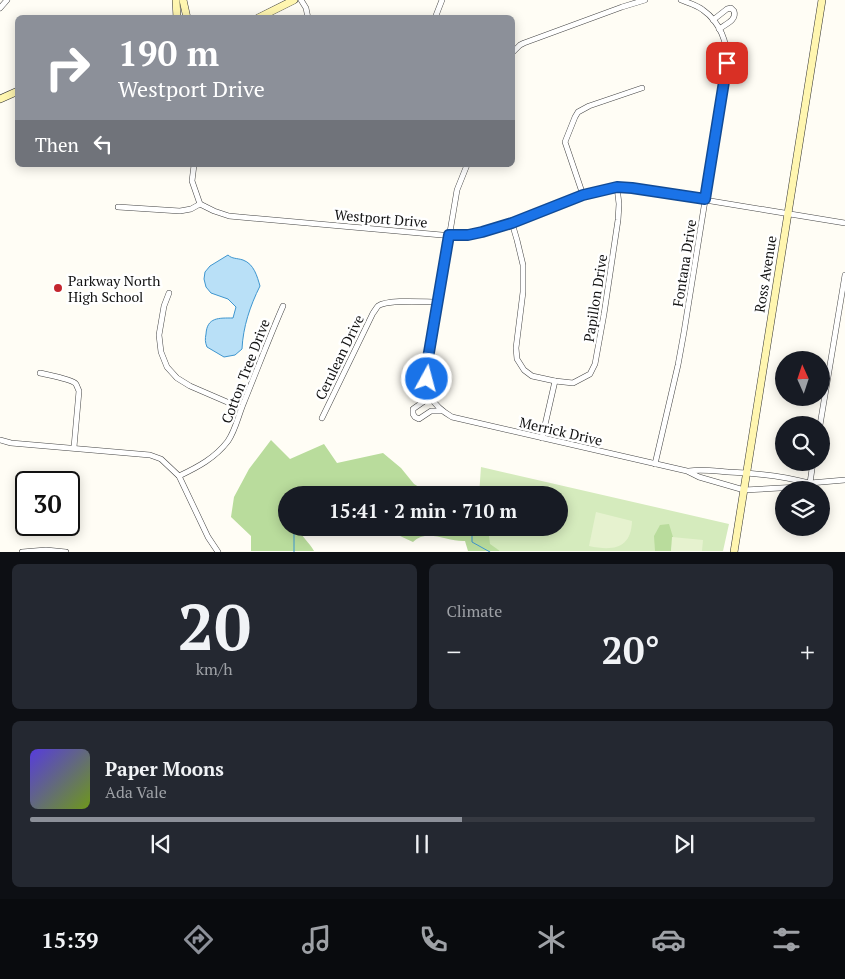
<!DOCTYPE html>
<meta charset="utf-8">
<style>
body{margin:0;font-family:"PT Serif",serif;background:#242831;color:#f1f3f6;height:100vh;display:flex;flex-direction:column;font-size:19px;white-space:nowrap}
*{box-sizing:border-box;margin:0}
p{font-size:16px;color:#9ea1a6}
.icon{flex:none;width:28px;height:28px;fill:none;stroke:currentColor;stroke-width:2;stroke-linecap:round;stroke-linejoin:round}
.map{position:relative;height:552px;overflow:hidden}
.details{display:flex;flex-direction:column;gap:12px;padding:12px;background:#0d0f14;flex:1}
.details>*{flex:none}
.banner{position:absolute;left:15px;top:15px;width:500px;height:152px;border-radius:8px;box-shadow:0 2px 12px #0003;background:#8c9099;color:#fff;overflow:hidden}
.needle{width:32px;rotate:357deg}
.fabs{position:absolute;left:775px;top:351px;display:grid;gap:10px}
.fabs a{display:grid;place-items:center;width:55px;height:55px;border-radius:50%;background:#171b24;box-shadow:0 2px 12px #0003;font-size:25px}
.speed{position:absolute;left:15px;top:471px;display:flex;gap:10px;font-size:25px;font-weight:700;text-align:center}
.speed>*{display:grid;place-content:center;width:65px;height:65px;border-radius:50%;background:#171b24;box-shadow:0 2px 12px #0003;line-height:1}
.speed .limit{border:2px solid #111;border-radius:8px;background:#fff;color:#111}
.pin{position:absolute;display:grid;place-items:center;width:42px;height:42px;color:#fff;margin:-21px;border-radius:10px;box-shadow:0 2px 8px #0006}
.me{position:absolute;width:55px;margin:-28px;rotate:7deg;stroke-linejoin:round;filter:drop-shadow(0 0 4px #0008)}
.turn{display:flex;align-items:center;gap:18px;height:105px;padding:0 20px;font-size:22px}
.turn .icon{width:65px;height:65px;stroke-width:2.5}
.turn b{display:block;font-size:35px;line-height:42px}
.then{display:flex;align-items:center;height:48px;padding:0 20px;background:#0003;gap:10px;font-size:19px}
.big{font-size:38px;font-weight:600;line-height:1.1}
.details .widget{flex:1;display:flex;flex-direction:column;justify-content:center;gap:8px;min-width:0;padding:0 18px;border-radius:8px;background:#242831}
.details .dial{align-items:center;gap:0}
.dial b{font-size:65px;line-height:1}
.song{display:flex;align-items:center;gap:15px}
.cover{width:60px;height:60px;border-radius:8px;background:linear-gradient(135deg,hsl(250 70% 55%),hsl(80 70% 35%))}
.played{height:5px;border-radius:2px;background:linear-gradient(90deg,#8c9099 55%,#363941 55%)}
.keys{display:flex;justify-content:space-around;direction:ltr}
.heat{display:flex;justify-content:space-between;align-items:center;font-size:28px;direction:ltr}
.details .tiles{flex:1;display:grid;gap:12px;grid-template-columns:1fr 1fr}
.widget:last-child{grid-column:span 2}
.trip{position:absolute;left:278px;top:486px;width:290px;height:50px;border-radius:25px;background:#171b24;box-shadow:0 2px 12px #0003;font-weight:600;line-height:50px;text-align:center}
.dock{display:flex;height:80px;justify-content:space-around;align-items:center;background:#090b0e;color:#9ea1a6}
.dock .icon{width:35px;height:35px}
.dock .current{color:#8c9099}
.dock b{font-size:22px;color:#f1f3f6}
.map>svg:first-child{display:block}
</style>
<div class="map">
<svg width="845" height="552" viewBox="0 0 845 552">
<rect width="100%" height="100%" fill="#fffdf5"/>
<path fill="#d5ebbd" d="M481,467l248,57 -6,27h-223l-9,-5 -6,-7 1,-11h73v-33h-80z"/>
<g fill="#b9dc9c">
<path d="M271,440l19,19 34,-15 13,19 46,-10 18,15 13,16 18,11h-146v33h12c3,8 11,14 16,23h-63v-15l-20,-19 3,-20 15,-28z"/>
<path d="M669,524l4,13 -2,14h-16l-1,-15 6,-11z"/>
<path d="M300,528h188l2,16 10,7h-32l-3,-10c-17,1 -38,-13 -52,1l-13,-6 -44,-2 -38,-6z"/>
</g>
<g fill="#e6f2cf">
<path d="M596,512l36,9c-1,28 -19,30 -43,25z"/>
<path d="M672,537l31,3 -1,11h-31z"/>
</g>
<path fill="#b9e0f7" stroke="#3f96cf" d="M228,255c4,4 9,3 15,5 11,4 14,16 17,26 -10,20 -17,41 -18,63l-7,6 -11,2 -17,-10c-2,-5 -2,-8 -1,-13 1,-17 13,-16 27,-16l3,-11 -8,-8 -17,-6 -5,-6 -2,-8 1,-7 5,-6z"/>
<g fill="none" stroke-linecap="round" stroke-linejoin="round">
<g stroke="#3f96cf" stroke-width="1">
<path d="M368,495l15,-2 9,2"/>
<path d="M294,528v24"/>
<path d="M469,528l3,8v6l18,10"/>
</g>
<defs>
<g id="street">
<path d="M301,0l5,8 2,10"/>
<path d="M0,8l7,-8"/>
<path d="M435,18l7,-18"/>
<path d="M713,20l14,-11 4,-1 3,3c3,9 -8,13 -15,18"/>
<path d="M512,53l8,-8 4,-2 98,-36 23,-7"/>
<path d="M194,165l-2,16 8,23"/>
<path d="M467,165l-10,25 -30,180c0,24 3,34 25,47l235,54 12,6 45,13 54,-3 12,-4 35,-3"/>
<path d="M583,195l-18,-53 10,-25 3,-5 11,-6 53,-18"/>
<path d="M118,207l62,4 11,-2 9,-5 14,7 15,5 224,20c63,-1 116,-51 179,-48l213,35"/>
<path d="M512,223l5,17 6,25v27l-7,56 1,11 7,11 8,6 23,5 18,2 17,-9 5,-10 9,-50 14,-94 1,-16 -2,-17"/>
<path d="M169,293l-5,13 -5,29 2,17 6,15 10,11 13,8 51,22"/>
<path d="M40,373c8,2 32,6 36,11 0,0 3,7 3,7l-5,56"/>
<path d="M429,393l-6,9 -10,7v5l2,3 4,2 12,-8h10"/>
<path d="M322,418l51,-105c1,-1 4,-6 5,-7 10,-7 46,-4 59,-4"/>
<path d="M820,425l25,-150"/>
<path d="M542,438l13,-57"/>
<path d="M0,440l11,3 139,12 11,4 18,17 29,61 10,15"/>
<path d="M655,464l23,-99 6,-33 43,-269c1,-20 -7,-41 -24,-53 -6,-5 -14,-7 -22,-10"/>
<path d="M689,471c13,-2 26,0 39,1 27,1 55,4 81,11"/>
<path d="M179,476c19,-9 36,-18 49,-35 8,-12 10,-25 16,-39 13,-32 25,-64 39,-96"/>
<path d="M810,483l3,-21"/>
<path d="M22,552l24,-2 20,2"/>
</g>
<g id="secondary">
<path d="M176,0l1,18"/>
<path d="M183,0l4,18"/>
<path d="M258,18l36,-18"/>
<path d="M0,99l18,-8"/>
<path d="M734,552l88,-552"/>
</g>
</defs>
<use href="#street" stroke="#444" stroke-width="6"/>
<use href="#secondary" stroke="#333" stroke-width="8"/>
<use href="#street" stroke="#fff" stroke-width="5"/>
<use href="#secondary" stroke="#fff6b0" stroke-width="7"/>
</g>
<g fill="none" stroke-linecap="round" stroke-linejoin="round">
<defs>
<path id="route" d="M427,379l-1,-9 23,-135h19l14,-3 30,-9 71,-28 34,-8 15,1 73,11 22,-136"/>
</defs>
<use href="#route" stroke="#114b97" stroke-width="12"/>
<use href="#route" stroke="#1a73e8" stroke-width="9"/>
</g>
<circle fill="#c4262e" stroke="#fff" stroke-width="2" cx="58" cy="288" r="5"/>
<g text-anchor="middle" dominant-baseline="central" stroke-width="5" stroke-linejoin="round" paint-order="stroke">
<g font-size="14" fill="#111" stroke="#fff">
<text transform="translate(381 218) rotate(5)">Westport Drive</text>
<text transform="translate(684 263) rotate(-81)">Fontana Drive</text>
<text transform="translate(765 274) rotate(-81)">Ross Avenue</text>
<text transform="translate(595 298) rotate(-81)">Papillon Drive</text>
<text transform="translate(339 357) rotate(-64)">Cerulean Drive</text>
<text transform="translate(245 371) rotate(-69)">Cotton Tree Drive</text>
<text transform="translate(561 431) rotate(13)">Merrick Drive</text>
</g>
<g font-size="14" fill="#111" stroke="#fff" text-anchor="start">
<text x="68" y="280">Parkway North<tspan x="68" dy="16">High School</tspan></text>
</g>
</g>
</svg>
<div class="fabs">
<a><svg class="needle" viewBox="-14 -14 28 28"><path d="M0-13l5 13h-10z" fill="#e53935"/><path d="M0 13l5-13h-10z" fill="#9ea1a6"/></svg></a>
<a><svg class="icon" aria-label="search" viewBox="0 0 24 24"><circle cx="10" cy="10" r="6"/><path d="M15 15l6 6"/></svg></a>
<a><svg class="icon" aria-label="layers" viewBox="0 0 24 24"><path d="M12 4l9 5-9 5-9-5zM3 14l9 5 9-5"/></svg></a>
</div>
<div class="speed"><div class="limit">30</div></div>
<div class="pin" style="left:727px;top:63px;background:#d93025"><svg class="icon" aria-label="arrive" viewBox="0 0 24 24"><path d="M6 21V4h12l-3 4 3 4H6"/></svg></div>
<svg class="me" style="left:427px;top:379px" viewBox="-20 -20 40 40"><circle r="17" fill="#1a73e8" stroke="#fff" stroke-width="3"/><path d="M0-11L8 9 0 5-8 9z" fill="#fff"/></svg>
<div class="trip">15:41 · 2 min · 710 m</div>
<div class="banner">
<div class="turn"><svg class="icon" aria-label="right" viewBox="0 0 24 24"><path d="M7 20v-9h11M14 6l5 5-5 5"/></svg><div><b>190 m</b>Westport Drive</div></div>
<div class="then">Then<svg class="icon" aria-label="left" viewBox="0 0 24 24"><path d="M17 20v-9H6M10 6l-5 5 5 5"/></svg></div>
</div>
</div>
<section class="details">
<div class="tiles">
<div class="widget dial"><b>20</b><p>km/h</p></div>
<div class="widget"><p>Climate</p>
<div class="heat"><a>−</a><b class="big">20°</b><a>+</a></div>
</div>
<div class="widget">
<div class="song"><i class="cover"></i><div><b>Paper Moons</b><p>Ada Vale</p></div></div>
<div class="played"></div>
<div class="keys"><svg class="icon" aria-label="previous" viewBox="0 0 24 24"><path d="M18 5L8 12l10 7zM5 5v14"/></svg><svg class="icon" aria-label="pause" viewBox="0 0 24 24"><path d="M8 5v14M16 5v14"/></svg><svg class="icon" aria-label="next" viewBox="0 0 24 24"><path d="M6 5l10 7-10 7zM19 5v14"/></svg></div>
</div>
</div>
</section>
<nav class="dock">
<b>15:39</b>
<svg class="icon current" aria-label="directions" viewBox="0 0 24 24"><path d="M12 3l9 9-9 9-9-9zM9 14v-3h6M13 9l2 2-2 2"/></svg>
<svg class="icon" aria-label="music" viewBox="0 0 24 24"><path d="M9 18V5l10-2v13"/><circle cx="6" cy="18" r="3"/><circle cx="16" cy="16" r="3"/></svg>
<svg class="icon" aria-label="phone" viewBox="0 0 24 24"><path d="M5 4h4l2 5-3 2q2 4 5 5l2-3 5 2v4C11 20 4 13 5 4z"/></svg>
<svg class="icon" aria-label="climate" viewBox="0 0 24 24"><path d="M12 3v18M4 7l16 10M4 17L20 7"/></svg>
<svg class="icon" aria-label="car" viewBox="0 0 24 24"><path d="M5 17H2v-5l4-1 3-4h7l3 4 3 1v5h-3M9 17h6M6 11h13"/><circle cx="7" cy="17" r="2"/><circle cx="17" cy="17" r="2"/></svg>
<svg class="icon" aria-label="filters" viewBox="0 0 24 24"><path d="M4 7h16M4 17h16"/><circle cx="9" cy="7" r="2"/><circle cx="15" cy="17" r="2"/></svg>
</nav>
